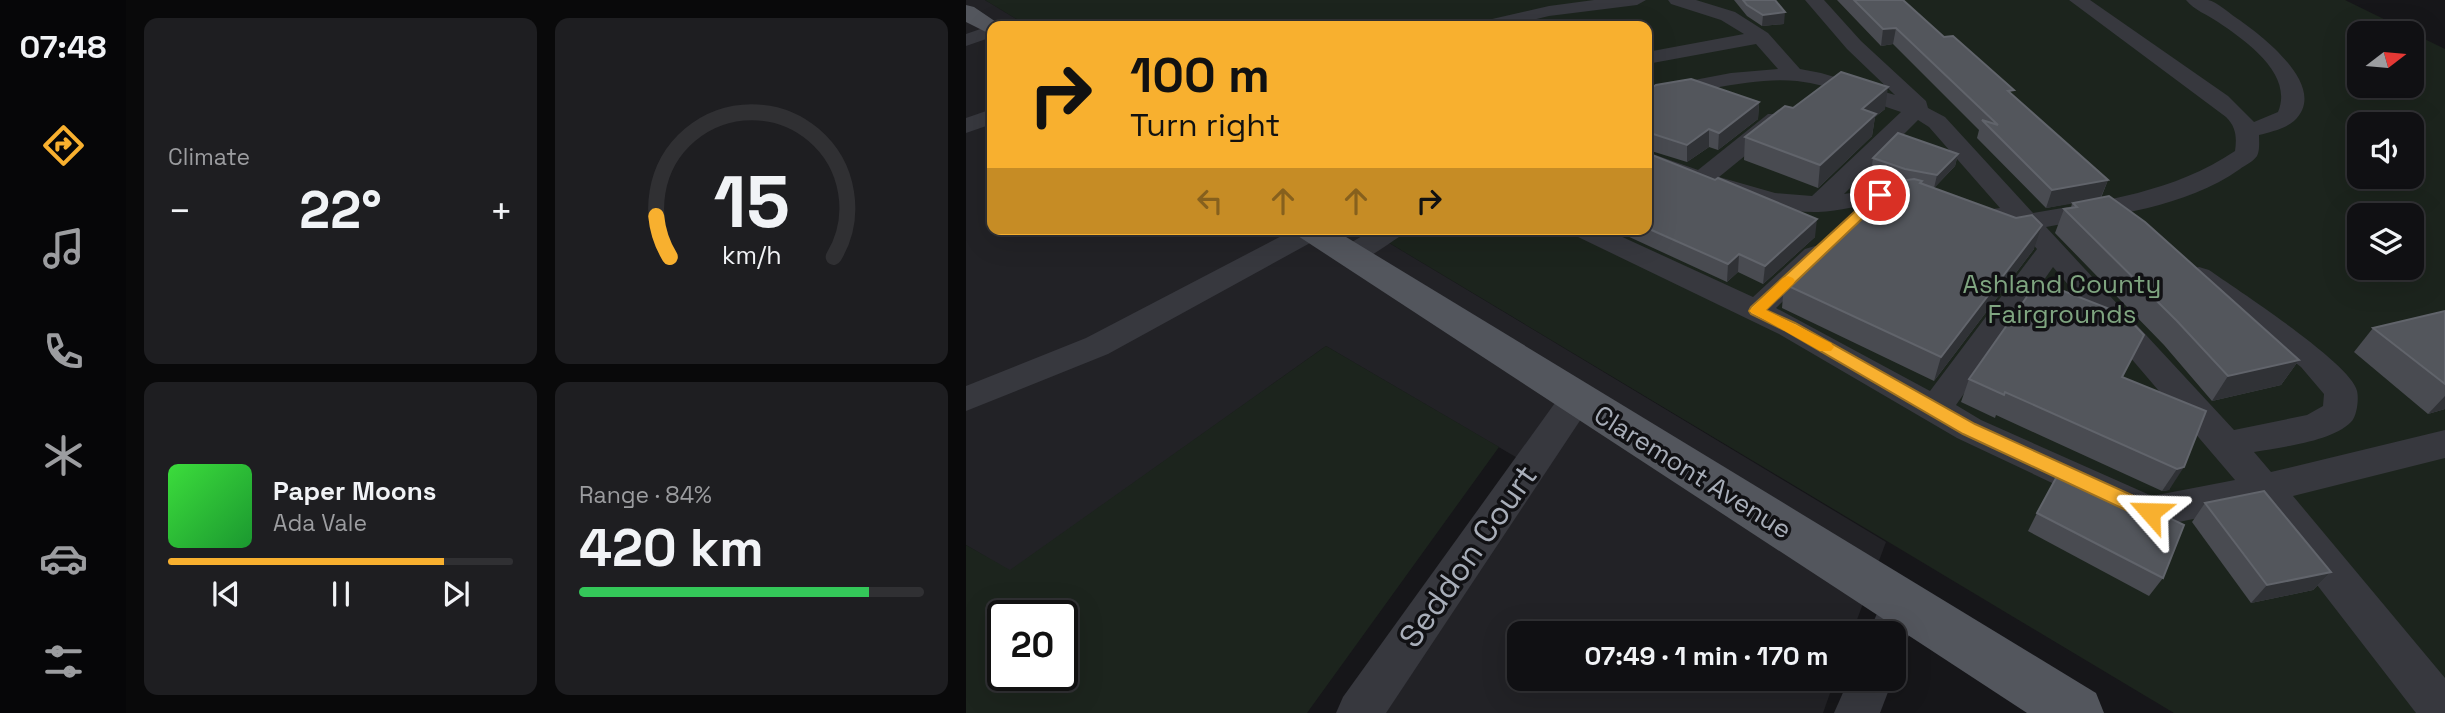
<!DOCTYPE html>
<meta charset="utf-8">
<style>
body{margin:0;font-family:"Space Grotesk",sans-serif;background:#1e1e21;color:#f1f3f6;height:100vh;display:flex;flex-direction:column;font-size:26px;white-space:nowrap}
*{box-sizing:border-box;margin:0}
p{font-size:23px;color:#9c9da0}
.icon{flex:none;width:38px;height:38px;fill:none;stroke:currentColor;stroke-width:2;stroke-linecap:round;stroke-linejoin:round}
.map{position:relative;flex:1;overflow:hidden}
.drawer{display:flex;flex-direction:column;gap:18px;padding:18px;background:#09090a;width:840px}
.drawer>*{flex:none}
.hud{position:absolute;left:21px;top:21px;width:665px;height:214px;border-radius:14px;box-shadow:0 7px 28px #0002,0 0 0 2px #303033;background:#f8b02f;color:#111;overflow:hidden}
.needle{width:46px;rotate:74deg}
.buttons{position:absolute;left:1381px;top:21px;display:grid;gap:14px}
.buttons a{display:grid;place-items:center;width:77px;height:77px;border-radius:14px;background:#101013;box-shadow:0 7px 28px #0002,0 0 0 2px #303033;font-size:35px}
.speed{position:absolute;left:21px;top:600px;display:flex;gap:14px;font-size:35px;font-weight:700;text-align:center}
.speed>*{display:grid;place-content:center;width:91px;height:91px;border-radius:50%;background:#101013;box-shadow:0 7px 28px #0002,0 0 0 2px #303033;line-height:1}
.speed .limit{border:4px solid #111;border-radius:10px;background:#fff;color:#111}
.pin{position:absolute;display:grid;place-items:center;width:60px;height:60px;color:#fff;margin:-30px;border:4px solid #fff;border-radius:50%;box-shadow:0 2px 7px #0007}
.me{position:absolute;width:77px;margin:-38px;rotate:295deg;stroke-linejoin:round;filter:drop-shadow(0 0 5px #0008)}
.turn{display:flex;align-items:center;gap:24px;height:147px;padding:0 28px;font-size:32px}
.turn .icon{width:91px;height:91px;stroke-width:2.5}
.turn b{display:block;font-size:49px;line-height:60px}
.lanes{display:flex;align-items:center;height:66px;padding:0 28px;background:#0003;justify-content:center;gap:35px;direction:ltr}
.lanes .off{opacity:.35}
.big{font-size:52px;font-weight:600;line-height:1.1}
.drawer .tile{flex:1;display:flex;flex-direction:column;justify-content:center;gap:10px;min-width:0;padding:0 24px;border-radius:14px;background:#1e1e21}
.drawer .dial{align-items:center;gap:0}
.dial svg{height:182px;overflow:visible;fill:none;stroke:#303033;stroke-width:7;stroke-linecap:round;text-anchor:middle}
.dial text{fill:#f1f3f6;stroke:none}
.song{display:flex;align-items:center;gap:21px}
.cover{width:84px;height:84px;border-radius:10px;background:linear-gradient(135deg,hsl(120 70% 55%),hsl(130 70% 35%))}
.played{height:7px;border-radius:4px;background:linear-gradient(90deg,#f8b02f 80%,#303033 80%)}
.keys{display:flex;justify-content:space-around;direction:ltr}
.heat{display:flex;justify-content:space-between;align-items:center;font-size:38px;direction:ltr}
.charge{height:10px;border-radius:5px;background:linear-gradient(90deg,#34c759 84%,#303033 0)}
.drawer .tiles{flex:1;display:grid;gap:18px;grid-template-columns:repeat(2,1fr)}
.trip{position:absolute;left:541px;top:621px;width:399px;height:70px;border-radius:14px;background:#101013;box-shadow:0 7px 28px #0002,0 0 0 2px #303033;font-weight:600;line-height:70px;text-align:center}
main{display:flex;flex:1;min-height:0}
.tab-bar{display:flex;flex-direction:column;width:126px;justify-content:space-around;align-items:center;background:#060608;color:#9c9da0}
.tab-bar .icon{width:49px;height:49px}
.tab-bar .selected{color:#f8b02f}
.tab-bar b{font-size:32px;color:#f1f3f6}
.map>svg:first-child{display:block}
</style>
<main>
<nav class="tab-bar">
<b>07:48</b>
<svg class="icon selected" aria-label="directions" viewBox="0 0 24 24"><path d="M12 3l9 9-9 9-9-9zM9 14v-3h6M13 9l2 2-2 2"/></svg>
<svg class="icon" aria-label="music" viewBox="0 0 24 24"><path d="M9 18V5l10-2v13"/><circle cx="6" cy="18" r="3"/><circle cx="16" cy="16" r="3"/></svg>
<svg class="icon" aria-label="phone" viewBox="0 0 24 24"><path d="M5 4h4l2 5-3 2q2 4 5 5l2-3 5 2v4C11 20 4 13 5 4z"/></svg>
<svg class="icon" aria-label="climate" viewBox="0 0 24 24"><path d="M12 3v18M4 7l16 10M4 17L20 7"/></svg>
<svg class="icon" aria-label="car" viewBox="0 0 24 24"><path d="M5 17H2v-5l4-1 3-4h7l3 4 3 1v5h-3M9 17h6M6 11h13"/><circle cx="7" cy="17" r="2"/><circle cx="17" cy="17" r="2"/></svg>
<svg class="icon" aria-label="filters" viewBox="0 0 24 24"><path d="M4 7h16M4 17h16"/><circle cx="9" cy="7" r="2"/><circle cx="15" cy="17" r="2"/></svg>
</nav>
<section class="drawer">
<div class="tiles">
<div class="tile"><p>Climate</p>
<div class="heat"><a>−</a><b class="big">22°</b><a>+</a></div>
</div>
<div class="tile dial"><svg viewBox="0 0 100 80">
<path d="M14 69A42 42 0 1 1 86 69"/>
<path d="M14 69A42 42 0 0 1 8 51" stroke="#f8b02f"/>
<text x="50" y="56" font-size="32" font-weight="700">15</text>
<text x="50" y="72" font-size="11">km/h</text>
</svg></div>
<div class="tile">
<div class="song"><i class="cover"></i><div><b>Paper Moons</b><p>Ada Vale</p></div></div>
<div class="played"></div>
<div class="keys"><svg class="icon" aria-label="previous" viewBox="0 0 24 24"><path d="M18 5L8 12l10 7zM5 5v14"/></svg><svg class="icon" aria-label="pause" viewBox="0 0 24 24"><path d="M8 5v14M16 5v14"/></svg><svg class="icon" aria-label="next" viewBox="0 0 24 24"><path d="M6 5l10 7-10 7zM19 5v14"/></svg></div>
</div>
<div class="tile"><p>Range · 84%</p><b class="big">420 km</b><div class="charge"></div></div>
</div>
</section>
<div class="map">
<svg width="1479" height="713" viewBox="0 0 1479 713">
<rect width="100%" height="100%" fill="#161619"/>
<path fill="#222226" d="M0,0h19l43,26h-36v203h374l520,313 -34,91 -333,1v45h316l-12,34h-441l156,-243 -212,-124 -316,225 -44,-26z"/>
<g fill="#1c241d" fill-rule="evenodd">
<path d="M19,0h1360l100,49v664h-271l-808,-484h281v-203h-619zM1393,33h53v53h-53zM1393,124h53v53h-53zM1393,215h53v53h-53z"/>
<path d="M360,346l173,101 -192,266h-341v-168l44,25zM37,616h59v60h-59z"/>
</g>
<g fill="none" stroke-linecap="round" stroke-linejoin="round">
<g fill="#37383e" fill-rule="evenodd">
<path d="M628,0h52l-9,5 -88,11 -41,10h-31l2,-4 70,-16z"/>
<path d="M702,0h28l39,12 33,21 32,36 21,4 74,22 -48,-46 -42,-49h19l37,41 65,60 2,7 17,9 88,96c71,-12 141,-21 202,-62 2,-14 1,-24 -9,-34l-157,-117h21l138,96 26,26 24,-10c16,-38 -32,-71 -60,-90 -10,-7 -24,-12 -32,-22 7,0 15,0 22,0 9,2 20,12 27,17 25,17 96,70 59,104 -9,8 -24,11 -35,14 0,7 1,15 -2,21 -4,6 -12,9 -17,13 -55,39 -129,46 -194,58l188,203 73,-15 16,-9 1,-12 -23,-27 -112,-85 -4,-6 4,-6 10,-3 10,3c27,19 143,94 148,121 2,8 0,25 -6,31 -20,20 -70,25 -97,30l17,20 174,-42v28l-152,38 152,182v35h-29l-160,-207 -106,22 -13,-5 -180,-85 -178,-104 -205,-99 -4,-6h35l148,68 52,-48 10,-3 10,3 4,6 -4,6 -49,47 154,83 107,-142 -19,-21 -25,-7 -4,-6 4,-6 7,-1 -71,-81 -11,-7 -74,74 52,-8 34,4 4,5 -4,5c-15,4 -32,0 -48,2 -21,3 -42,9 -64,10 -60,1 -117,-24 -171,-45v-15l51,18 70,-56h16l3,5 -3,5 -65,53 56,16 37,3 89,-84c-33,-11 -69,-27 -104,-31 -43,-5 -107,13 -150,20v-12l84,-16 47,-4 -22,-25 -109,20v-12l97,-18 -23,-14 -50,-16zM1087,267l182,213 -83,16 -171,-76 -25,-15z"/>
<path d="M26,25l4,1h-4v11l-26,9v-12z"/>
<path d="M26,109v15l-26,9v-15z"/>
<path d="M329,229l30,2 -4,6 -213,117 -142,57v-25l120,-48z"/>
<path d="M408,229h32l-4,6c-18,11 -40,32 -62,26l-4,-6 4,-6z"/>
<path d="M611,386l12,3 5,9 -5,9 -203,306h-50l7,-16 222,-308z"/>
<path d="M935,585l14,6 6,13 -17,44 -10,4v-18h-26l19,-43z"/>
<path d="M883,679h44l-13,34h-46z"/>
</g>
<g fill="#53565d" fill-rule="evenodd">
<path d="M0,5l8,2 28,19h-10v9l-26,-13z"/>
<path d="M328,229h39l763,464 8,20h-77l-729,-477z"/>
</g>
</g>
<g fill="#494b51">
<path d="M768,0h41l9,24 -22,2 -15,-10z"/>
<path d="M871,0h66l41,37 69,58 95,85 -7,18 198,162 -18,25 -69,16 -48,-56 -109,-112 9,-24 7,-1 1,-5 -26,5 -69,-70 2,-8 -86,-86 -12,2z"/>
<path d="M681,91l112,11 -1,17 -40,31 -9,-3 -22,15 -39,-12h-1z"/>
<path d="M827,108l92,1 -10,8 -3,19 -54,52 -74,-28 1,-23z"/>
<path d="M681,153l168,84 -52,47 -25,-12 -11,10 -115,-53h35z"/>
<path d="M992,154l-3,12 -21,22 100,61 -100,132 -152,-73 2,-24 116,-103 -29,-10 2,-13z"/>
<path d="M1479,311v98l-17,5 -74,-62 19,-24z"/>
<path d="M1156,377l84,34 -37,79 -7,1 -166,-76 -1,3 -34,-16 8,-23z"/>
<path d="M1239,503l126,69 -18,18 -62,13 -59,-81z"/>
<path d="M1071,513l126,65 -14,18 -121,-65z"/>
</g>
<g fill="#303236">
<path d="M819,12l-1,12 -22,2 1,-11z"/>
<path d="M930,28l-3,16 -12,2 2,-17z"/>
<path d="M922,87l-3,22 -10,8 -3,19 -54,52 2,-23 42,-56z"/>
<path d="M793,102l-1,17 -40,31 1,-17z"/>
<path d="M743,129v18l-22,15v-17z"/>
<path d="M992,154l-3,12 -21,22 3,-13z"/>
<path d="M1142,180l-8,19 -54,9 6,-18z"/>
<path d="M851,219l-2,18 -52,47 2,-18z"/>
<path d="M1076,225l-8,24 -100,132 7,-24z"/>
<path d="M773,254l-1,18 -11,10 1,-18z"/>
<path d="M1333,360l-18,25 -69,16 16,-25z"/>
<path d="M1479,396v13l-17,5z"/>
<path d="M1218,467l-15,23 -7,1 15,-22z"/>
<path d="M1365,572l-18,18 -62,13 16,-18z"/>
</g>
<g fill="#53565c" stroke="#61646b" stroke-width="2">
<path d="M777,0h32l10,12 -22,3 -16,-10z"/>
<path d="M888,0h49l41,37 9,-1 61,54 -6,1 100,89 -56,10 -70,-70 16,5 -102,-97 -13,1z"/>
<path d="M875,72l47,15 -26,22 14,5 -56,51 -75,-28 40,-31 8,2z"/>
<path d="M725,79l68,23 -40,31 -10,-4 -22,16 -40,-13v-41l9,-6z"/>
<path d="M932,133l60,21 -21,21 -32,-6 -32,-11z"/>
<path d="M681,153l68,27 3,-2 99,41 -52,47 -26,-12 -11,10 -81,-36z"/>
<path d="M948,179l8,2 -2,2 96,35 16,-3 10,10 -101,132 -157,-73 109,-102z"/>
<path d="M1143,196l36,26 154,138 -71,16 -51,-55 -113,-112 13,-2 -4,-4z"/>
<path d="M1072,281l87,34 19,20 -22,42 84,34 -22,56 -7,2 -172,-77 -1,3 -35,-16z"/>
<path d="M1479,311v73l-72,-56z"/>
<path d="M1096,467l122,58 -21,53 -126,-65z"/>
<path d="M1298,491l67,81 -64,13 -62,-82z"/>
</g>
<path fill="#f8b02f" stroke="#a1721f" stroke-width="2" d="M914,191l5,1v5l-119,113 29,13 180,101 181,82 3,6 -3,6 -6,2 -7,-2 -180,-84 -179,-104 -33,-16 -2,-3 2,-4 125,-115z"/>
<path fill="#f59e0b" d="M822,276l5,2 2,3 -2,3 -27,26 65,33 3,4 -3,4h-11l-71,-40 34,-33z"/>
<g text-anchor="middle" dominant-baseline="central" stroke-width="7" stroke-linejoin="round" paint-order="stroke">
<g font-size="26" fill="#7fa580" stroke="#111114">
<text x="1096" y="284">Ashland County<tspan x="1096" dy="30">Fairgrounds</tspan></text>
</g>
<g font-size="26" fill="#a8aeb9" stroke="#111114">
<text transform="translate(727 472) rotate(32)">Claremont Avenue</text>
</g>
<g font-size="32" fill="#a8aeb9" stroke="#111114">
<text transform="translate(502 556) rotate(-55)">Seddon Court</text>
</g>
</g>
</svg>
<div class="buttons">
<a><svg class="needle" viewBox="-14 -14 28 28"><path d="M0-13l5 13h-10z" fill="#e53935"/><path d="M0 13l5-13h-10z" fill="#9c9da0"/></svg></a>
<a><svg class="icon" aria-label="sound" viewBox="0 0 24 24"><path d="M4 9h4l5-4v14l-5-4H4zM17 9q2 3 0 6"/></svg></a>
<a><svg class="icon" aria-label="layers" viewBox="0 0 24 24"><path d="M12 4l9 5-9 5-9-5zM3 14l9 5 9-5"/></svg></a>
</div>
<div class="speed"><div class="limit">20</div></div>
<div class="pin" style="left:914px;top:195px;background:#d93025"><svg class="icon" aria-label="arrive" viewBox="0 0 24 24"><path d="M6 21V4h12l-3 4 3 4H6"/></svg></div>
<svg class="me" style="left:1184px;top:512px" viewBox="-20 -20 40 40"><path d="M0-17L14 15 0 8-14 15z" fill="#f8b02f" stroke="#fff" stroke-width="4"/></svg>
<div class="trip">07:49 · 1 min · 170 m</div>
<div class="hud">
<div class="turn"><svg class="icon" aria-label="right" viewBox="0 0 24 24"><path d="M7 20v-9h11M14 6l5 5-5 5"/></svg><div><b>100 m</b>Turn right</div></div>
<div class="lanes"><svg class="icon off" aria-label="left" viewBox="0 0 24 24"><path d="M17 20v-9H6M10 6l-5 5 5 5"/></svg><svg class="icon off" aria-label="ahead" viewBox="0 0 24 24"><path d="M12 20V5M6 11l6-6 6 6"/></svg><svg class="icon off" aria-label="ahead" viewBox="0 0 24 24"><path d="M12 20V5M6 11l6-6 6 6"/></svg><svg class="icon" aria-label="right" viewBox="0 0 24 24"><path d="M7 20v-9h11M14 6l5 5-5 5"/></svg></div>
</div>
</div>
</main>
